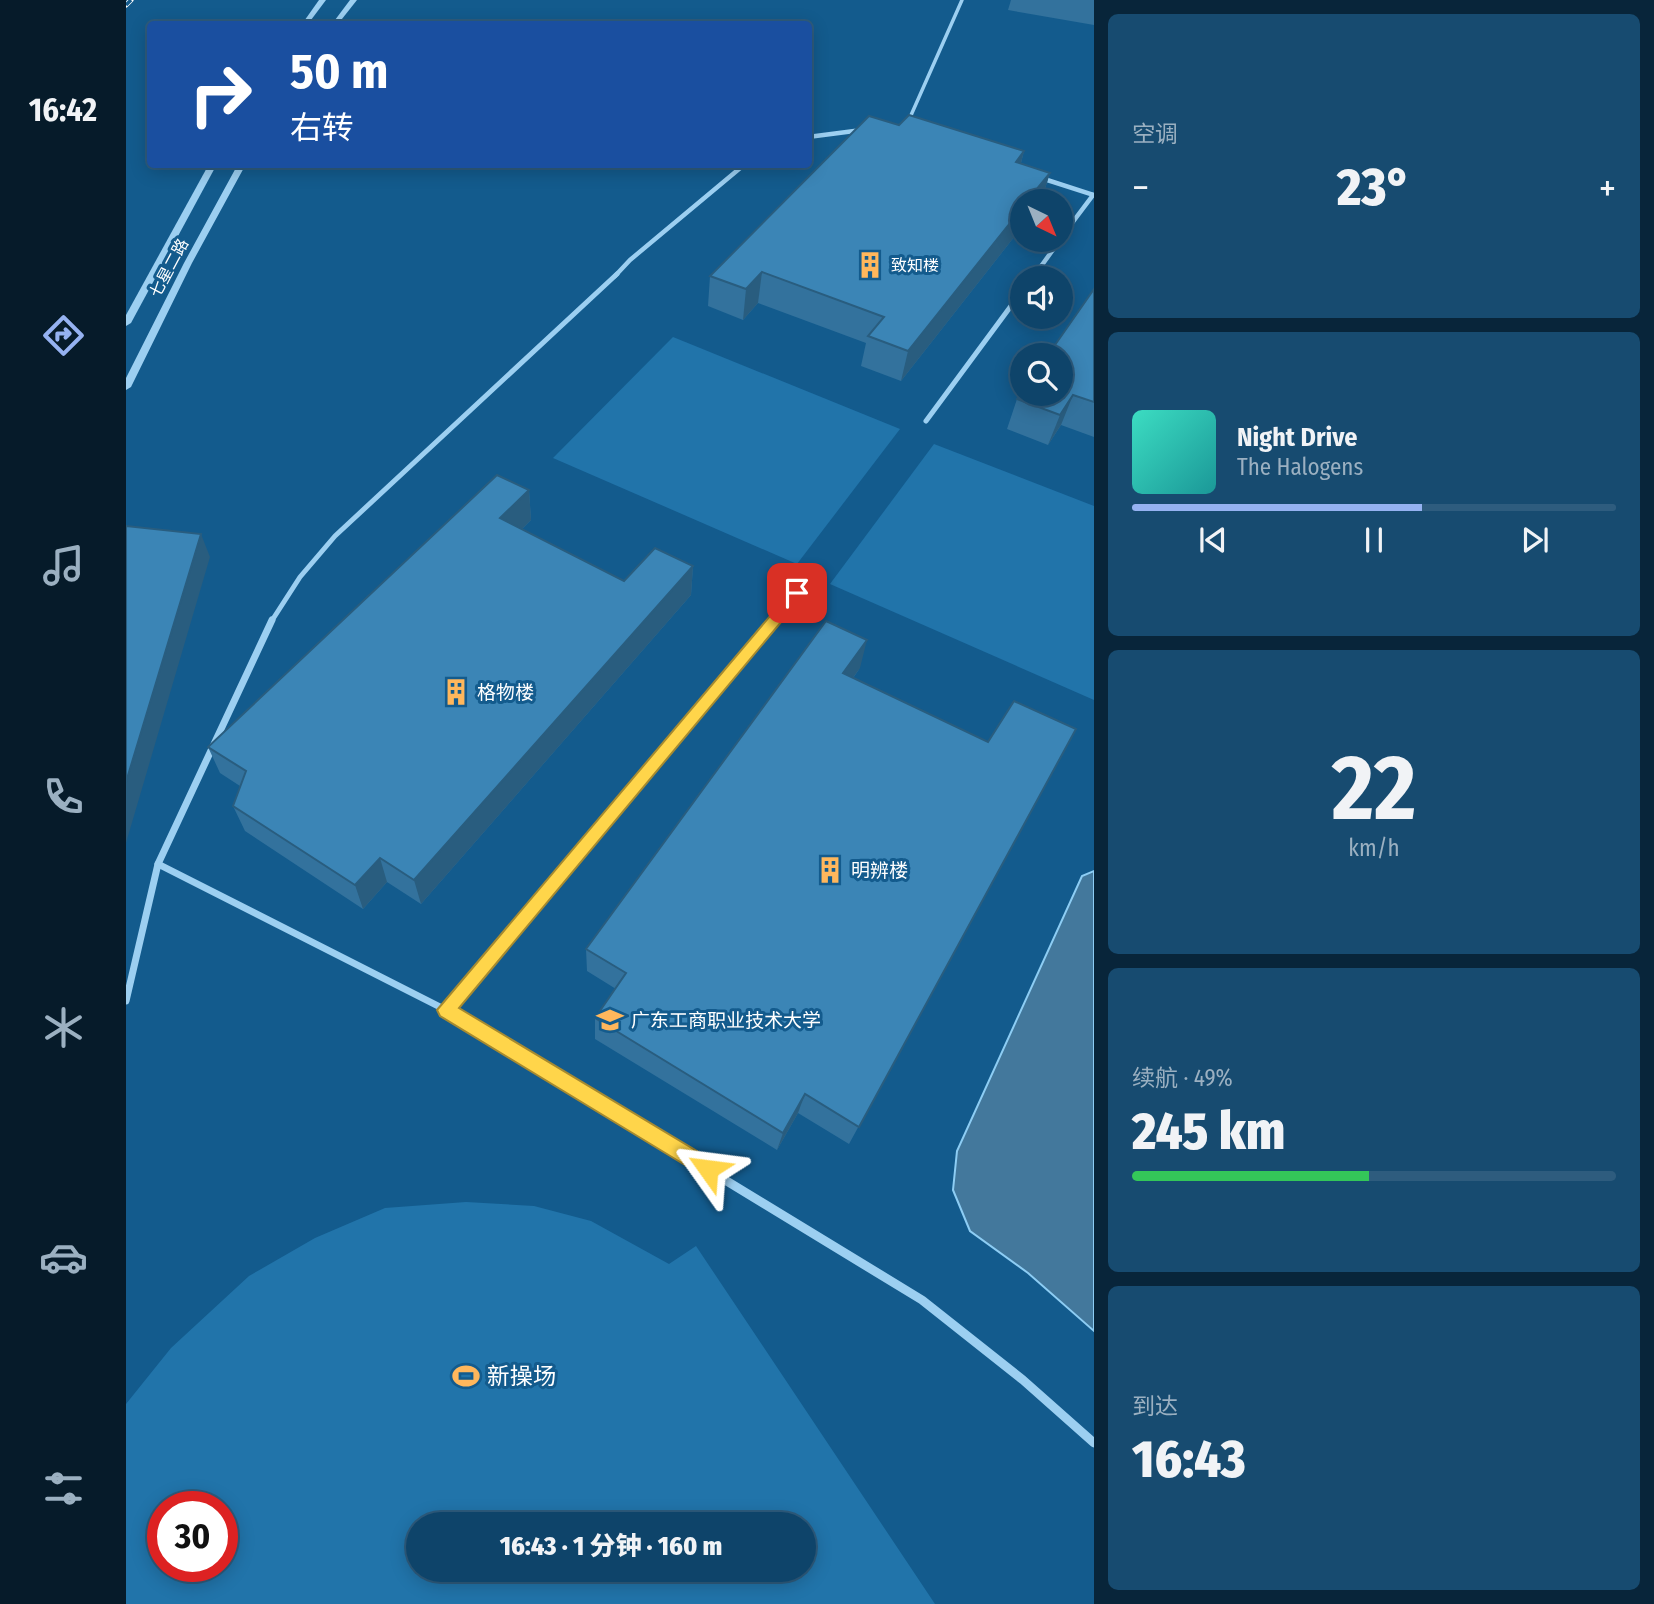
<!DOCTYPE html>
<html lang="zh">
<meta charset="utf-8">
<style>
body{margin:0;font-family:"Fira Sans Condensed","Noto Sans SC",sans-serif;background:#174b70;color:#f1f3f6;height:100vh;display:flex;flex-direction:column;font-size:26px;white-space:nowrap}
*{box-sizing:border-box;margin:0}
p{font-size:23px;color:#9bb0c1}
.icon{flex:none;width:38px;height:38px;fill:none;stroke:currentColor;stroke-width:2;stroke-linecap:round;stroke-linejoin:round}
.map{position:relative;flex:1;overflow:hidden}
.side{display:flex;flex-direction:column;gap:14px;padding:14px;background:#08253a;width:560px}
.side>*{flex:none}
.hud{position:absolute;left:21px;top:21px;width:665px;height:147px;border-radius:7px;box-shadow:0 4px 18px #0003,0 0 0 2px #2e5c7e;background:#1a4fa0;color:#fff;overflow:hidden}
.needle{width:46px;rotate:137deg}
.tools{position:absolute;left:884px;top:189px;display:grid;gap:14px}
.tools a{display:grid;place-items:center;width:63px;height:63px;border-radius:50%;background:#0e446a;box-shadow:0 4px 18px #0003,0 0 0 2px #2e5c7e;font-size:35px}
.speed{position:absolute;left:21px;top:1491px;display:flex;gap:14px;font-size:35px;font-weight:700;text-align:center}
.speed>*{display:grid;place-content:center;width:91px;height:91px;border-radius:50%;background:#0e446a;box-shadow:0 4px 18px #0003,0 0 0 2px #2e5c7e;line-height:1}
.speed .limit{border:10px solid #d22;background:#fff;color:#111}
.pin{position:absolute;display:grid;place-items:center;width:60px;height:60px;color:#fff;margin:-30px;border-radius:14px;box-shadow:0 4px 10px #0006}
.me{position:absolute;width:77px;margin:-38px;rotate:301deg;stroke-linejoin:round;filter:drop-shadow(0 0 5px #0008)}
.turn{display:flex;align-items:center;gap:24px;height:147px;padding:0 28px;font-size:32px}
.turn .icon{width:91px;height:91px;stroke-width:2.5}
.turn b{display:block;font-size:49px;line-height:60px}
.big{font-size:52px;font-weight:800;line-height:1.1}
.side .card{flex:1;display:flex;flex-direction:column;justify-content:center;gap:10px;min-width:0;padding:0 24px;border-radius:10px;background:#174b70}
.side .dial{align-items:center;gap:0}
.dial b{font-size:91px;line-height:1}
.song{display:flex;align-items:center;gap:21px}
.cover{width:84px;height:84px;border-radius:10px;background:linear-gradient(135deg,hsl(170 70% 55%),hsl(180 70% 35%))}
.played{height:7px;border-radius:4px;background:linear-gradient(90deg,#95b2f1 60%,#2e5c7e 60%)}
.keys{display:flex;justify-content:space-around;direction:ltr}
.heat{display:flex;justify-content:space-between;align-items:center;font-size:38px;direction:ltr}
.charge{height:10px;border-radius:5px;background:linear-gradient(90deg,#34c759 49%,#2e5c7e 0)}
.trip{position:absolute;left:280px;top:1512px;width:410px;height:70px;border-radius:35px;background:#0e446a;box-shadow:0 4px 18px #0003,0 0 0 2px #2e5c7e;font-weight:800;line-height:70px;text-align:center}
main{display:flex;flex:1;min-height:0}
.menu{display:flex;flex-direction:column;width:126px;justify-content:space-around;align-items:center;background:#061b2a;color:#9bb0c1}
.menu .icon{width:49px;height:49px}
.menu .active{color:#95b2f1}
.menu b{font-size:32px;color:#f1f3f6}
.map>svg:first-child{display:block}
</style>
<main>
<nav class="menu">
<b>16:42</b>
<svg class="icon active" aria-label="directions" viewBox="0 0 24 24"><path d="M12 3l9 9-9 9-9-9zM9 14v-3h6M13 9l2 2-2 2"/></svg>
<svg class="icon" aria-label="music" viewBox="0 0 24 24"><path d="M9 18V5l10-2v13"/><circle cx="6" cy="18" r="3"/><circle cx="16" cy="16" r="3"/></svg>
<svg class="icon" aria-label="phone" viewBox="0 0 24 24"><path d="M5 4h4l2 5-3 2q2 4 5 5l2-3 5 2v4C11 20 4 13 5 4z"/></svg>
<svg class="icon" aria-label="climate" viewBox="0 0 24 24"><path d="M12 3v18M4 7l16 10M4 17L20 7"/></svg>
<svg class="icon" aria-label="car" viewBox="0 0 24 24"><path d="M5 17H2v-5l4-1 3-4h7l3 4 3 1v5h-3M9 17h6M6 11h13"/><circle cx="7" cy="17" r="2"/><circle cx="17" cy="17" r="2"/></svg>
<svg class="icon" aria-label="filters" viewBox="0 0 24 24"><path d="M4 7h16M4 17h16"/><circle cx="9" cy="7" r="2"/><circle cx="15" cy="17" r="2"/></svg>
</nav>
<div class="map">
<svg width="968" height="1604" viewBox="0 0 968 1604">
<rect width="100%" height="100%" fill="#135b8d"/>
<g fill="#2174aa" fill-rule="evenodd">
<path d="M547,337l227,92 -103,135 -244,-106z"/>
<path d="M808,444l160,62v194l-264,-116z"/>
<path d="M340,1202l68,4 57,15 78,43 27,-18 239,358h-809v-200l45,-56 78,-72 66,-38 70,-30zM37,1507h59v59h-59zM292,1524h385v46h-385z"/>
</g>
<path fill="#43789c" stroke="#8dcdf4" stroke-width="2" d="M968,871v460l-66,-58 -58,-42 -17,-41 4,-39 125,-275z"/>
<g fill="none" stroke-linecap="round" stroke-linejoin="round">
<path stroke="#9ccff1" stroke-width="3.5" d="M782,122l54,-122"/>
<g stroke="#9ccff1" stroke-width="4.5">
<path d="M682,137l54,-7"/>
<path d="M915,178l53,17"/>
<path d="M934,239l33,-44"/>
<path d="M489,276l15,-16 115,-96"/>
<path d="M908,276l26,-36"/>
</g>
<g stroke="#9ccff1" stroke-width="5">
<path d="M906,278l3,-4"/>
<path d="M800,421l96,-130"/>
<path d="M145,622l29,-45 35,-41 282,-262"/>
<path d="M647,622l24,-29"/>
</g>
<g stroke="#9ccff1" stroke-width="7">
<path d="M32,864l288,146 77,47"/>
<path d="M0,1001l32,-137 114,-244"/>
<path d="M320,1010l328,-390"/>
</g>
<path stroke="#9ccff1" stroke-width="9" d="M394,1055l402,245 101,80 71,63"/>
<g fill="#9ccff1" fill-rule="evenodd">
<path d="M193,0h7l-18,24h-6z"/>
<path d="M224,0h7l-19,24h-6z"/>
<path d="M83,164h8l-86,159 -5,3v-11z"/>
<path d="M112,164h8l-54,99 -61,124 -5,3v-12l58,-115z"/>
</g>
<defs>
<path id="rail" d="M0,5l5,-5"/>
</defs>
<use href="#rail" stroke="#fff" stroke-width="5"/>
<use href="#rail" stroke="#135b8d" stroke-width="3.5" stroke-dasharray="10" stroke-linecap="butt"/>
</g>
<g fill="#33729d">
<path d="M885,0h83v25l-86,-15z"/>
<path d="M773,125l125,26 -3,12 29,10 -9,28h-19v26l-121,154 -40,-15 5,-23 -108,-40 -15,17 -35,-14 2,-30z"/>
<path d="M968,289v148l-33,-12 -13,20 -41,-16 10,-30z"/>
<path d="M403,490l2,30 -9,9 102,52 69,-15 -2,29 -270,309 -34,-22 -24,27 -118,-78 -12,-25 7,-20 -20,-13 -12,-26z"/>
<path d="M734,668l-7,10 135,64 88,-13 -227,415 -51,-31 -21,37 -182,-111v-21l21,-29 -29,-18 -1,-22z"/>
</g>
<g fill="#295d7f">
<path d="M898,151l-8,31v-20z"/>
<path d="M924,173l-9,28h-14z"/>
<path d="M896,208v19l-121,154 7,-30z"/>
<path d="M636,272l-4,31 -15,17 3,-31z"/>
<path d="M947,395l-12,30 -13,20 12,-30z"/>
<path d="M403,490l2,30 -28,28 -3,-30z"/>
<path d="M75,534l9,23 -84,286v-61z"/>
<path d="M567,566l-2,29 -270,309 -7,-24z"/>
<path d="M741,640l-7,28 -24,33 7,-28z"/>
<path d="M254,858l7,24 -24,27 -8,-24z"/>
<path d="M679,1094l-7,19 -21,37 6,-17z"/>
</g>
<g fill="#3b85b6" stroke="#295d7f" stroke-width="2">
<path d="M783,115l115,36 -8,11 34,11 -23,28h-5v7l-114,143 -40,-15 16,-19 -122,-45 -16,17 -36,-13 159,-160 30,9z"/>
<path d="M968,289v113l-21,-7 -13,20 -43,-16 5,-7v2h38v-39h-12z"/>
<path d="M371,475l32,15 -29,28 124,63 31,-33 38,18 -279,314 -34,-22 -25,27 -122,-79 13,-35 -38,-24z"/>
<path d="M0,526l75,8 -75,248z"/>
<path d="M700,621l41,19 -24,33 145,69 26,-41 62,28 -217,398 -54,-33 -22,39 -188,-115 31,-45 -40,-24z"/>
</g>
<path fill="#ffd54a" stroke="#a68a30" stroke-width="2" d="M671,588l7,5 -2,4 -343,411 256,154 3,7 -3,7 -7,3 -268,-163 -3,-6 355,-420z"/>
<defs>
<symbol id="building-bare" viewBox="-9 -9 18 18"><path d="M-4-6H4V6H1V3H-1V6H-4ZM-2.5-4.3h1.7v1.8h-1.7ZM.8-4.3h1.7v1.8H.8ZM-2.5-1h1.7V.8h-1.7ZM.8-1h1.7V.8H.8Z" fill="#ffb75c" stroke="#135b8d" stroke-width="2.5" paint-order="stroke"/></symbol>
<symbol id="university-bare" viewBox="-9 -9 18 18"><path d="M0-5L7-2L0 1L-7-2ZM-4 1L0 2.5L4 1V4Q0 6-4 4Z" fill="#ffb75c" stroke="#135b8d" stroke-width="2.5" paint-order="stroke"/></symbol>
<symbol id="stadium-bare" viewBox="-9 -9 18 18"><path d="M0-5a6.5 5 0 1 0 0 10a6.5 5 0 1 0 0-10ZM-3.5-1.8h7v3.6h-7Z" fill="#ffb75c" stroke="#135b8d" stroke-width="2.5" paint-order="stroke"/></symbol>
</defs>
<g fill-rule="evenodd">
<use href="#building-bare" x="725" y="246" width="38" height="38"/>
<use href="#building-bare" x="311" y="673" width="38" height="38"/>
<use href="#building-bare" x="685" y="851" width="38" height="38"/>
<use href="#university-bare" x="465" y="1001" width="38" height="38"/>
<use href="#stadium-bare" x="321" y="1357" width="38" height="38"/>
</g>
<g text-anchor="middle" dominant-baseline="central" stroke-width="6" stroke-linejoin="round" paint-order="stroke">
<g font-size="16" fill="#fff" stroke="#135b8d" text-anchor="start">
<text x="765" y="265">致知楼</text>
</g>
<g font-size="16" fill="#fff" stroke="#135b8d">
<text transform="translate(43 268) rotate(-62)">七星二路</text>
</g>
<g font-size="19" fill="#fff" stroke="#135b8d" text-anchor="start">
<text x="351" y="692">格物楼</text>
<text x="725" y="870">明辨楼</text>
<text x="505" y="1020">广东工商职业技术大学</text>
</g>
<g font-size="23" fill="#fff" stroke="#135b8d" text-anchor="start">
<text x="361" y="1376">新操场</text>
</g>
</g>
</svg>
<div class="tools">
<a><svg class="needle" viewBox="-14 -14 28 28"><path d="M0-13l5 13h-10z" fill="#e53935"/><path d="M0 13l5-13h-10z" fill="#9bb0c1"/></svg></a>
<a><svg class="icon" aria-label="sound" viewBox="0 0 24 24"><path d="M4 9h4l5-4v14l-5-4H4zM17 9q2 3 0 6"/></svg></a>
<a><svg class="icon" aria-label="search" viewBox="0 0 24 24"><circle cx="10" cy="10" r="6"/><path d="M15 15l6 6"/></svg></a>
</div>
<div class="speed"><div class="limit">30</div></div>
<div class="pin" style="left:671px;top:593px;background:#d93025"><svg class="icon" aria-label="arrive" viewBox="0 0 24 24"><path d="M6 21V4h12l-3 4 3 4H6"/></svg></div>
<svg class="me" style="left:582px;top:1169px" viewBox="-20 -20 40 40"><path d="M0-17L14 15 0 8-14 15z" fill="#ffd54a" stroke="#fff" stroke-width="4"/></svg>
<div class="trip">16:43 · 1 分钟 · 160 m</div>
<div class="hud">
<div class="turn"><svg class="icon" aria-label="right" viewBox="0 0 24 24"><path d="M7 20v-9h11M14 6l5 5-5 5"/></svg><div><b>50 m</b>右转</div></div>
</div>
</div>
<section class="side">
<div class="card"><p>空调</p>
<div class="heat"><a>−</a><b class="big">23°</b><a>+</a></div>
</div>
<div class="card">
<div class="song"><i class="cover"></i><div><b>Night Drive</b><p>The Halogens</p></div></div>
<div class="played"></div>
<div class="keys"><svg class="icon" aria-label="previous" viewBox="0 0 24 24"><path d="M18 5L8 12l10 7zM5 5v14"/></svg><svg class="icon" aria-label="pause" viewBox="0 0 24 24"><path d="M8 5v14M16 5v14"/></svg><svg class="icon" aria-label="next" viewBox="0 0 24 24"><path d="M6 5l10 7-10 7zM19 5v14"/></svg></div>
</div>
<div class="card dial"><b>22</b><p>km/h</p></div>
<div class="card"><p>续航 · 49%</p><b class="big">245 km</b><div class="charge"></div></div>
<div class="card"><p>到达</p><b class="big">16:43</b></div>
</section>
</main>
